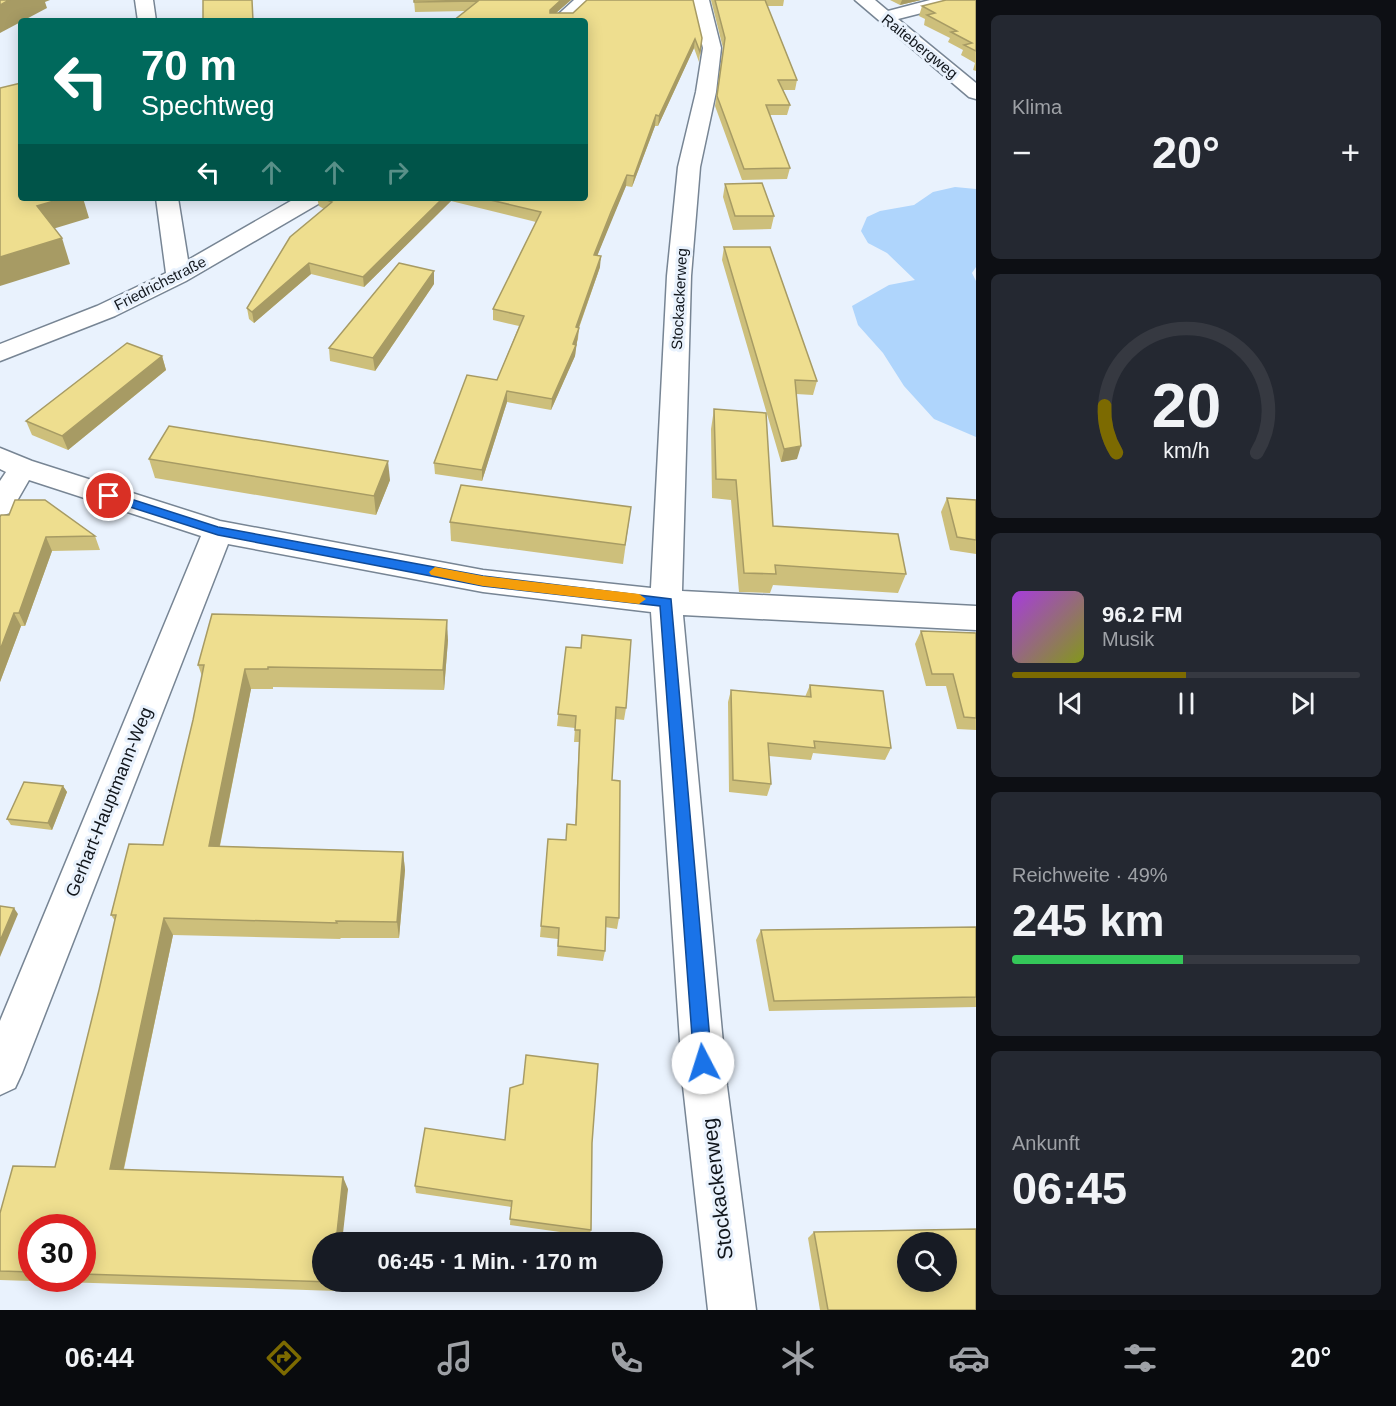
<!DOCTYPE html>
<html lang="de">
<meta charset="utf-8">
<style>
body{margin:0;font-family:Arial,sans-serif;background:#242831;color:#f1f3f6;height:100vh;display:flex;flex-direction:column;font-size:22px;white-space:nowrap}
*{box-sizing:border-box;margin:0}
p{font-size:20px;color:#9ea1a6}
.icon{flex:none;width:33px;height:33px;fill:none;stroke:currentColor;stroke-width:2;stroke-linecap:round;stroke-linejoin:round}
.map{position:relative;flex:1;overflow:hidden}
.details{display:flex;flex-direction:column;gap:15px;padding:15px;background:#0d0f14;width:420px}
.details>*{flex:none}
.top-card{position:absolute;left:18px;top:18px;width:570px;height:183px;border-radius:6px;box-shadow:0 3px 15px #0003;background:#00695c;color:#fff;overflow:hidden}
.fabs{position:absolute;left:897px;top:1232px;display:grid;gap:12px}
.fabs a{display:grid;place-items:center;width:60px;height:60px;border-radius:50%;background:#171b24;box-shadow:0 3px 15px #0003;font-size:30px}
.speed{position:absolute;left:18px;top:1214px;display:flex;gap:12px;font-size:30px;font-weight:700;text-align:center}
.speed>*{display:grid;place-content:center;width:78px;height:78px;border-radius:50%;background:#171b24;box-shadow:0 3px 15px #0003;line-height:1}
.speed .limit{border:9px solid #d22;background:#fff;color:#111}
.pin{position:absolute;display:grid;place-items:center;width:51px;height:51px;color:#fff;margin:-26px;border:3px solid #fff;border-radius:50%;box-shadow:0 2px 6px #0007}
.me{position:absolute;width:66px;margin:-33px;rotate:355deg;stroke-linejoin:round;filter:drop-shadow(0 0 4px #0008)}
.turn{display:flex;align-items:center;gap:21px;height:126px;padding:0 24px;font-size:27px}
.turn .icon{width:78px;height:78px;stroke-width:2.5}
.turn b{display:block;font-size:42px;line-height:51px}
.lanes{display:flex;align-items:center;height:57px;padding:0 24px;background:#0003;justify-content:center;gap:30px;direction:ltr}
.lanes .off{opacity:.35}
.big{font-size:45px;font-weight:800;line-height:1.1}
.details .widget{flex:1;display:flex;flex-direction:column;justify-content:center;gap:9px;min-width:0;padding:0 21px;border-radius:9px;background:#242831}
.details .dial{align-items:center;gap:0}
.dial svg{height:156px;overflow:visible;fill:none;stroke:#363941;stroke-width:7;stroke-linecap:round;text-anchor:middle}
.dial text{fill:#f1f3f6;stroke:none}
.song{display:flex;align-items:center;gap:18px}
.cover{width:72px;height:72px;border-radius:9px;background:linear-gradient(135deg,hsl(280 70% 55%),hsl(70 70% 35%))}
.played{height:6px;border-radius:3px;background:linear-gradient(90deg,#7c6a01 50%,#363941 50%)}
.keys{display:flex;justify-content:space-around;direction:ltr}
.heat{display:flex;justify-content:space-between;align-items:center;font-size:33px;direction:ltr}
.charge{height:9px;border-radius:4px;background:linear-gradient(90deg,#34c759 49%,#363941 0)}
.trip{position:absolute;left:312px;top:1232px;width:351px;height:60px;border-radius:30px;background:#171b24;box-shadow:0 3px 15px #0003;font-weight:800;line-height:60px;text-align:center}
.dock{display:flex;height:96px;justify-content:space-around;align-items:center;background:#090b0e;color:#9ea1a6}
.dock .icon{width:42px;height:42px}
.dock .on{color:#7c6a01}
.dock b{font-size:27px;color:#f1f3f6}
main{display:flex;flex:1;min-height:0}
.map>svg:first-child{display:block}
</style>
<main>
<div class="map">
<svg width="976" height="1310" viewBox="0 0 976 1310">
<rect width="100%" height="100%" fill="#e9f2fd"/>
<path fill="#afd5fc" d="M955,187l21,2v78l-4,6 4,8v156l-42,-18 -30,-33 -21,-33 -25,-28 -6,-19 37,-21 26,-5 -28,-27 -19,-10 -7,-12 6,-14 13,-6 34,-6 19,-13z"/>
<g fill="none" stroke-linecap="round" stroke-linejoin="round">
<defs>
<g id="minor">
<path d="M135,0h18l3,21h-18z"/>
<path d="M574,0h19l-22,21h-20z"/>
<path d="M691,0h18l12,48 -5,44 -16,75 -9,109 -9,315 294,15v24l-293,-15 44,471 29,224h-48l-25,-224 -32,-474 -168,-20 -255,-48 -206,529 -7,15 -15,7v-74l201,-485 -172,-56 -19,33 -10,3v-35l6,-9 -6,-3v-21l32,13 188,60 263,49 168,18 16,-312 11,-109 18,-75 7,-44z"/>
<path d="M855,0h20l13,11 42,-11h30l-3,4 -59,15 78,64v16l-7,-2z"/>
<path d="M156,198h22l10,62 108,-62h27l-3,5 -134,78 -71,35 -115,45v-17l97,-38 69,-33z"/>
</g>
</defs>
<use href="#minor" stroke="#778594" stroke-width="3"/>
<use href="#minor" fill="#fff" fill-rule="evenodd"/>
</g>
<g fill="#cdbf7b" fill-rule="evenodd">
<path d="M414,0h157l-15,13 146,25 -3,24 -5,-14 -36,78h-3l-23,61 -6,-1 -16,37 -13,33 3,11 -21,61 -1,11 -2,6 -1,11 -24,54 -44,-8 -25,79 -47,-7 -1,-11 63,-83 22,-54 -26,-6v-11l43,-87 -85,-21 -87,86 -53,-13 -57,49 -5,-4 -2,-11 77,-99 -5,-3 -2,-8h268l-119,-187 -51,1z"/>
<path d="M711,0h73l-1,6h-16l30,74 -2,10h-12l7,15 -3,10h-17l20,53 -3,11 -45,1 -27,-74 8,-58z"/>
<path d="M890,0h31l-21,5z"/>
<path d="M976,0v71l-3,-1 2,-7 -14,-8 2,-5 -15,-8 2,-4 -26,-13 1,-6 -6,-3 3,-10z"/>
<path d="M725,184l49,32 -3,13 -38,1 -10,-33z"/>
<path d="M724,247l93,134 -4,14 -17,-1 1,65 -16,3 -59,-202z"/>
<path d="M434,284l-59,87 -45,-10 -1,-13z"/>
<path d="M162,356l4,14 -98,80 -36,-15 -6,-14z"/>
<path d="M714,409l59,117 133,48 -8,19 -125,-8 -3,8 -31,-1 -8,-92 -19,-2 -1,-69z"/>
<path d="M149,459l241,21 -14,35 -221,-37z"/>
<path d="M947,498l29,2v54l-26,-4 -9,-38z"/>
<path d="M631,507l-8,57 -172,-23 -1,-19z"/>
<path d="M0,517l95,19 5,14 -48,1 -27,75h-4l-21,56z"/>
<path d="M921,631l55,2v97l-19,-1 -11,-43h-20l-11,-42z"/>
<path d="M448,640l-4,50 -171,-3v2h-22l-31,157 183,6 2,18 -6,68h-59l1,1 -168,-4 -49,234 224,20 -26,92h16l-1,10 -337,-11v-67l55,-46 44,-177 16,-69 -4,-6 52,-70 30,-125 9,-44 -4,-11zM32,1227h50v51h-50z"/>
<path d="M566,647l60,61 -2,12 -9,-1 -3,61 7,138 -2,11 -12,-2v24l-2,10 -46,-5 1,-17 -18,-2 8,-98 18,1 1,-16 8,1 4,-83h-5l1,-14 -18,-2z"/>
<path d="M810,685l81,63 -6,12 -72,-7 -2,7 -42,-4 2,28 -4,12 -38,-4 -1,-90 3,-12 74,7z"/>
<path d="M63,786l4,6 -15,38 -41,-5 -4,-6z"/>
<path d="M976,927v80l-207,4 -13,-71 5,-10z"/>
<path d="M505,1140l87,3 -1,87 -2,6 -79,-11 1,-18 -95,-14 -1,-7z"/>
<path d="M814,1232l162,78h-156l-12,-72z"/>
</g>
<g fill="#a79b64">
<path d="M9,0h41l-5,2 2,6 -47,25v-28z"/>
<path d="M561,0h10l-22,19 1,-9z"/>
<path d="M902,0h19l-21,5z"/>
<path d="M695,39l-1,9 -36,78 1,-10z"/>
<path d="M656,115l-1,11 -23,61 2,-11z"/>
<path d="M627,175l-1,11 -33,80 1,-11z"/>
<path d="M64,198h19l6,20 -43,13 -9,-25z"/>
<path d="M443,198h8v3l-87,86 -1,-10z"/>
<path d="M62,238l8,26 -70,22v-29z"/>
<path d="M601,256l-1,11 -25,71 1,-11z"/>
<path d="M309,263l2,11 -57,49 -2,-11z"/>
<path d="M434,271v13l-59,87 -2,-13z"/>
<path d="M579,328l-4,28 -24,54 1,-11z"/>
<path d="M162,356l4,14 -98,80 -6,-14z"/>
<path d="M507,391v11l-25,79v-11z"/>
<path d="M801,446l-4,13 -16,3 3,-13z"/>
<path d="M388,461l2,19 -14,35 -2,-19z"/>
<path d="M46,537l6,14 -27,75 -6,-13z"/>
<path d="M14,613l7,13 -21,56v-32z"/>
<path d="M447,620l1,20 -4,50 -1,-20z"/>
<path d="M245,669l6,20 -35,175 -7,-18z"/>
<path d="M63,786l4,6 -15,38 -4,-7z"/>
<path d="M403,852l2,18 -6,68 -2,-16z"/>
<path d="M14,908l4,6 -18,43v-16z"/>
<path d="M164,918l9,17 -52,246 -11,-12z"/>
<path d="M343,1177l5,12 -6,53h-6z"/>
<path d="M332,1281h6l-1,10 -5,-9z"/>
</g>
<g fill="#eede8f" stroke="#a79b64" stroke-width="1.5" fill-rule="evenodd">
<path d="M0,0h9l-9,5z"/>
<path d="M203,0h49l1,21h-50z"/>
<path d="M414,0h147l-11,10v3h23l14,-13h106l9,38 -2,14 -5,-13 -36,77 -3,-1 -22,61 -7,-1 -16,37 -17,43 7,1 -25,71 3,1 -6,16 3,1 -24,54 -45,-8 -25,79 -48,-7 33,-88 30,5 27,-64 -31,-7 48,-97 -59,-14h103v-177h-132l25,-20 -64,1z"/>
<path d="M715,0h50l32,80h-19l12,25h-24l24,63 -46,1 -27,-73 8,-58z"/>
<path d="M946,0h30v51l-12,-6 8,-2 -21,-11 6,-1 -30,-16 8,-2 -13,-7z"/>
<path d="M21,83v115h43l-27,8 25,32 -62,19v-169z"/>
<path d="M762,183l12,33h-39l-10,-32z"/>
<path d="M322,198h121l-80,79 -54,-14 -57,49 -5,-4 43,-71 42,-35z"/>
<path d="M724,247h46l47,134 -22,-1 6,66 -17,3z"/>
<path d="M399,263l35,8 -61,87 -44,-10z"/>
<path d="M127,343l35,13 -100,80 -36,-15z"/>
<path d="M714,409l52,4 7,113 125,8 8,40 -131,-9 1,9 -32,-1 -8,-93 -20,-1z"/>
<path d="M169,426l219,35 -14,35 -225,-37z"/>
<path d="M461,485l170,22 -6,38 -175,-23z"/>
<path d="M947,498l29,2v40l-19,-3z"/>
<path d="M15,500h30l50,36 -49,1 -27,76h-5l-14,37v-133l1,-2h8z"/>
<path d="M212,614l235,6 -4,50 -175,-3v2h-23l-36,177 194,6 -6,70 -61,-1 1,2 -173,-5 -54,251 233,8 -7,65h-14v39h10v1l-250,-8v-47h-50v45l-32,-1v-58l13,-47 42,1 44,-177 17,-75h-5l18,-71 34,1 30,-125 11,-55h-6z"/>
<path d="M921,631l55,2v85l-12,-1 -11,-43h-21z"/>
<path d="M582,635l49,5 -5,68 -10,-1 -4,73 8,1 -1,137 -13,-1 -1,34 -47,-5 1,-18 -18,-2 7,-87 18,1 1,-16 9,1 4,-95h-5l1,-14 -18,-2 8,-67 15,1z"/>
<path d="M810,685l73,6 8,57 -77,-7 1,7 -47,-5 3,41 -38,-4 -2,-90 80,7z"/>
<path d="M24,782l39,4 -15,37 -41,-4z"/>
<path d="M0,906l14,2 -14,33z"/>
<path d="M976,927v70l-202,4 -13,-71z"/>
<path d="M526,1055l72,9 -6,79 -1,87 -81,-11 2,-18 -97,-15 10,-58 80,12 5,-52 13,-4z"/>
<path d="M976,1229v81h-148l-14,-78zM908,1242h38v39h-38z"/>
</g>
<path fill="#1a73e8" stroke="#114b97" stroke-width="1.5" d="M109,492l109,35 265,49 188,23 41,464 -3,6 -6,3 -6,-3 -3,-6 -34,-457 -177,-20 -265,-51 -113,-36 -2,-3z"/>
<path fill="#f59e0b" d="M435,567l48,9 156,18 7,5 -7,5 -156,-18 -52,-11 -2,-3z"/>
<g text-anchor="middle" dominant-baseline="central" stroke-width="6" stroke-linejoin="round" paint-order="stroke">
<g font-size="15" fill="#11161c" stroke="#e9f2fd">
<text transform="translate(920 46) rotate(39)">Raitebergweg</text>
<text transform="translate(160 283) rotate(-27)">Friedrichstraße</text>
<text transform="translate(679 299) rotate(-87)">Stockackerweg</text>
</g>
<g font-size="18" fill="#11161c" stroke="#e9f2fd">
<text transform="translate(109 802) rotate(-68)">Gerhart-Hauptmann-Weg</text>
</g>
<g font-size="21" fill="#11161c" stroke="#e9f2fd">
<text transform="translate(717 1189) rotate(-97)">Stockackerweg</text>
</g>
</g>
</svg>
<div class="fabs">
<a><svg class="icon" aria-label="search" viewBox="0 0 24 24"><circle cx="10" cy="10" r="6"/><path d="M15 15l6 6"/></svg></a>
</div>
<div class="speed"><div class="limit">30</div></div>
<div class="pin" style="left:109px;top:496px;background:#d93025"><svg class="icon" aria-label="arrive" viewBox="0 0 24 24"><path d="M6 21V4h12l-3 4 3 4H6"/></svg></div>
<svg class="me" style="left:703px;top:1063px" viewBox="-20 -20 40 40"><circle r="19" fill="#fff"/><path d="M0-13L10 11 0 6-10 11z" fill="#1a73e8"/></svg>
<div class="trip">06:45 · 1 Min. · 170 m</div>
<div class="top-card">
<div class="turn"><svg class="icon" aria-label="left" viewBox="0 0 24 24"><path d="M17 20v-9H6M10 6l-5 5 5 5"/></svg><div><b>70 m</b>Spechtweg</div></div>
<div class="lanes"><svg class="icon" aria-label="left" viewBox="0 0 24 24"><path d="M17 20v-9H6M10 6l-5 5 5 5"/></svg><svg class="icon off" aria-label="ahead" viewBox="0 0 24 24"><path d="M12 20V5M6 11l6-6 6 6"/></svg><svg class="icon off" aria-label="ahead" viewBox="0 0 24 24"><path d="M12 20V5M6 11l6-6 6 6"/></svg><svg class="icon off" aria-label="right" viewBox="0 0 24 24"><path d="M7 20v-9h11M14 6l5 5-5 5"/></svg></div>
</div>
</div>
<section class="details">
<div class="widget"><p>Klima</p>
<div class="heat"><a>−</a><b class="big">20°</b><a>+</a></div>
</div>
<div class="widget dial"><svg viewBox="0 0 100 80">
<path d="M14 69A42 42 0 1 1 86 69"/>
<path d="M14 69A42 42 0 0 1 8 45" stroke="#7c6a01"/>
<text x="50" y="56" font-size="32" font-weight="700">20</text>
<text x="50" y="72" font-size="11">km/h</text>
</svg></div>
<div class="widget">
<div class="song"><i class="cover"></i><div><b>96.2 FM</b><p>Musik</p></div></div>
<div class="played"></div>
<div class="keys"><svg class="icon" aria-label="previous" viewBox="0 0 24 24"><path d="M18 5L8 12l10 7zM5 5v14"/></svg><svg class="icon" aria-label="pause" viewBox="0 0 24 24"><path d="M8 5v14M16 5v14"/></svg><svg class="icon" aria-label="next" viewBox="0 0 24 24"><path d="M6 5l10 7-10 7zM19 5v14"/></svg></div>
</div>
<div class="widget"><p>Reichweite · 49%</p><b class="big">245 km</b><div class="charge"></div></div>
<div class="widget"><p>Ankunft</p><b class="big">06:45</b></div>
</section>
</main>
<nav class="dock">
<b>06:44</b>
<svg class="icon on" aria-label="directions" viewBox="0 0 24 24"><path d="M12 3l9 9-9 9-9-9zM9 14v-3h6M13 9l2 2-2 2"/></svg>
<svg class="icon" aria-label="music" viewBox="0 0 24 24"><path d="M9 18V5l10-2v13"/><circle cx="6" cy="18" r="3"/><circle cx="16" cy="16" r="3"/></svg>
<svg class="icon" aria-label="phone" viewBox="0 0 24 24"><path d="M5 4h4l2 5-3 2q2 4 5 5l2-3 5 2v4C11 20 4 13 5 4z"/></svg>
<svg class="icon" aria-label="climate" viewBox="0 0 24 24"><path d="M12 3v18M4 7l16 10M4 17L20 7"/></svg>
<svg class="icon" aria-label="car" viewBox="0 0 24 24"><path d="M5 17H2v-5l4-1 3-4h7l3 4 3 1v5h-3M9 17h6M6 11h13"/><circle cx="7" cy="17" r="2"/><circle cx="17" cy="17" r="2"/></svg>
<svg class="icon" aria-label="filters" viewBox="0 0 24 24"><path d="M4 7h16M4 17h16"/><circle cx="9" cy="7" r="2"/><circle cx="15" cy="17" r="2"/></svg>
<b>20°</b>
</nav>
